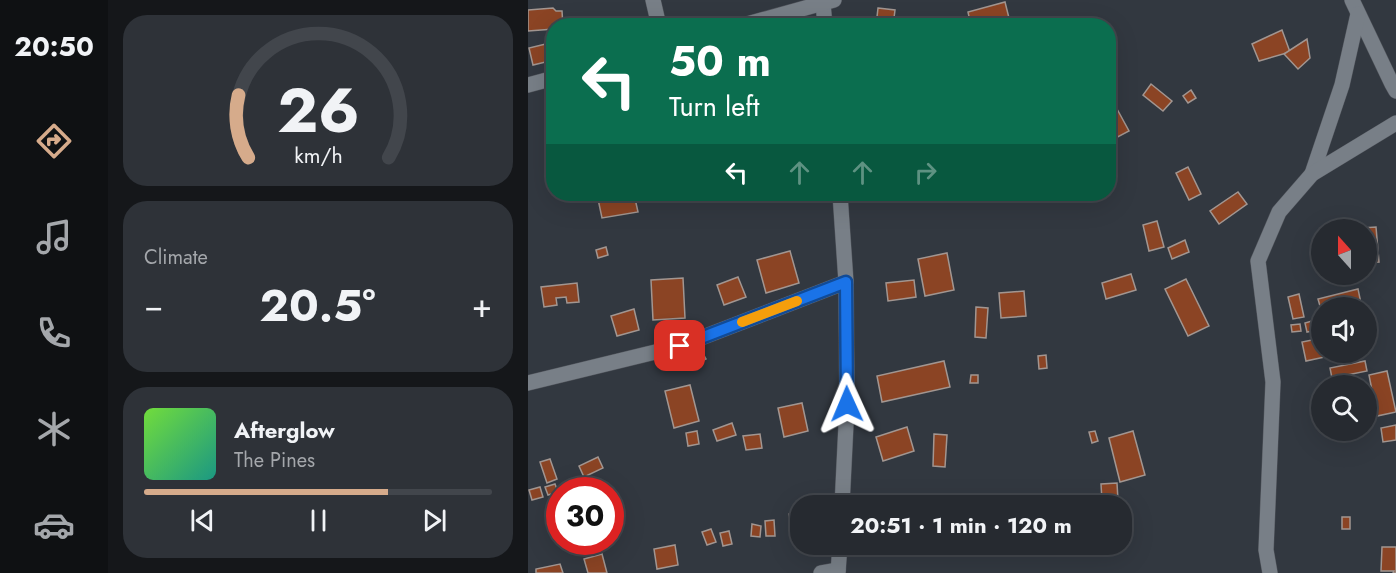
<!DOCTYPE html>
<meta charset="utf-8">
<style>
body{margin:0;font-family:Jost,sans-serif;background:#2e3238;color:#f1f3f6;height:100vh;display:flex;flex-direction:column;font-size:22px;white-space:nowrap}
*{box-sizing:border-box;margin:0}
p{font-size:20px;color:#a4a7ab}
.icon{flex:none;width:33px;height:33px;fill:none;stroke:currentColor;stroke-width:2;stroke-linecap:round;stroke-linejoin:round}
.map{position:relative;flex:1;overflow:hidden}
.panel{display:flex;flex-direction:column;gap:15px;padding:15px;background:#15171a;width:420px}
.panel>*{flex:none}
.hud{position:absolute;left:18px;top:18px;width:570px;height:183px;border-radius:24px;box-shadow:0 6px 24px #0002,0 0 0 2px #42464c;background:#0b6e4f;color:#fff;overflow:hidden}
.needle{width:39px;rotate:339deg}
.fabs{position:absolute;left:783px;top:219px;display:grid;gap:12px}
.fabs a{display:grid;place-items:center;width:66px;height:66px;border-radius:50%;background:#262a30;box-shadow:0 6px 24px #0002,0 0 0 2px #42464c;font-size:30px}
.speed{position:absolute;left:18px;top:477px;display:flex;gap:12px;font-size:30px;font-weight:700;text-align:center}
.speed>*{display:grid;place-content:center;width:78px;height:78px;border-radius:50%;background:#262a30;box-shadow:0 6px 24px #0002,0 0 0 2px #42464c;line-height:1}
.speed .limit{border:9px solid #d22;background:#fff;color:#111}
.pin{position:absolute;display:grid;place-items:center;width:51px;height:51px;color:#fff;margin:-26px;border-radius:12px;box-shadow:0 3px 9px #0006}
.me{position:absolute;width:66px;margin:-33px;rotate:359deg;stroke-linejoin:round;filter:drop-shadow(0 0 4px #0008)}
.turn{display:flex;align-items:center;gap:21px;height:126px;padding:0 24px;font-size:27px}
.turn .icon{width:78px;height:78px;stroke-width:2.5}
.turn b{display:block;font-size:42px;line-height:51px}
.lanes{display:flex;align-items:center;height:57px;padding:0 24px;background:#0003;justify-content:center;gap:30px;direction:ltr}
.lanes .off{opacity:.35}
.big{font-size:45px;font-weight:700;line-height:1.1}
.panel .tile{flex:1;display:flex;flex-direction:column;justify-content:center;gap:9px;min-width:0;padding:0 21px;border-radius:24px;background:#2e3238}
.panel .dial{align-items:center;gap:0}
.dial svg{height:156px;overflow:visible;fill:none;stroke:#42464c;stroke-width:7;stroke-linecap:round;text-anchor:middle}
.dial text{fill:#f1f3f6;stroke:none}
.song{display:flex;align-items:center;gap:18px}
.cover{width:72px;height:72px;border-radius:9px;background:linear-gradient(135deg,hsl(100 70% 55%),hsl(170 70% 35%))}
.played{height:6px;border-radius:3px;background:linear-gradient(90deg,#d6ab8b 70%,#42464c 70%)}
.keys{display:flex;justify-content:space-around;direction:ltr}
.heat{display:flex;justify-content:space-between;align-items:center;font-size:33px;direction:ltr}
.trip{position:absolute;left:262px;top:495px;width:342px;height:60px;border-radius:24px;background:#262a30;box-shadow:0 6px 24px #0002,0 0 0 2px #42464c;font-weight:700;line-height:60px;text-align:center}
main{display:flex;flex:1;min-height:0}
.tab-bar{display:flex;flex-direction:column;width:108px;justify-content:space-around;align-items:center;background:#0f1113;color:#a4a7ab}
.tab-bar .icon{width:42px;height:42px}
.tab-bar .current{color:#d6ab8b}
.tab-bar b{font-size:27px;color:#f1f3f6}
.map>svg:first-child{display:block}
</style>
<main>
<nav class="tab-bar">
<b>20:50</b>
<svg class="icon current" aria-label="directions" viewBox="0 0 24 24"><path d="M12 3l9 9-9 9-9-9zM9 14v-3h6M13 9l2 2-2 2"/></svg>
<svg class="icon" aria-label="music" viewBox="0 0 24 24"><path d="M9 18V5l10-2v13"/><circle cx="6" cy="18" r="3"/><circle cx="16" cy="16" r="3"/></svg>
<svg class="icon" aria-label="phone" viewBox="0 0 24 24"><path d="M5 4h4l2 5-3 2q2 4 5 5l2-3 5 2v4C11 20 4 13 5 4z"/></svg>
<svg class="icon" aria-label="climate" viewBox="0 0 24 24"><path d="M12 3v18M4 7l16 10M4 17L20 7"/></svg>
<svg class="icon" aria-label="car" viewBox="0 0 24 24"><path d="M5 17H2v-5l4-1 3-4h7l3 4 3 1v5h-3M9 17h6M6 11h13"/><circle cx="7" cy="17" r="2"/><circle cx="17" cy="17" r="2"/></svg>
</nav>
<section class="panel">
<div class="tile dial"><svg viewBox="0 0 100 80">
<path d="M14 69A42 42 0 1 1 86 69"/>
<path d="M14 69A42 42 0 0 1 9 37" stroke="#d6ab8b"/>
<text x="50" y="56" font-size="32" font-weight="700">26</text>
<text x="50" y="72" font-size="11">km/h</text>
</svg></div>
<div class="tile"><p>Climate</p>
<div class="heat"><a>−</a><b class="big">20.5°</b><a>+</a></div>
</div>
<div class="tile">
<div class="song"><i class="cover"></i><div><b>Afterglow</b><p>The Pines</p></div></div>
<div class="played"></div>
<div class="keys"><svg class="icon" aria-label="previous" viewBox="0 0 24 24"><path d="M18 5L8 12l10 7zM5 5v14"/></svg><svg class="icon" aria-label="pause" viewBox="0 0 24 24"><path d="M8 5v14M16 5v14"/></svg><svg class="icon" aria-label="next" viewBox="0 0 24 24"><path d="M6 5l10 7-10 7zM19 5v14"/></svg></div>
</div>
</section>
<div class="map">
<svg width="868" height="573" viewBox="0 0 868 573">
<rect width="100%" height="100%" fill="#323840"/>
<g fill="#8b4424" stroke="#a29691" stroke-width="1.5">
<path d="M477,2l6,24h-40l-3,-14z"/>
<path d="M25,8l3,3h6l1,15h-9v3l-26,2v-21z"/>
<path d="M350,8l17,2 -2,16h-17z"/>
<path d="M754,30l8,22 -31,9 -7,-17z"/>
<path d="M779,39l3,19 -12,11 -14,-15z"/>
<path d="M26,42v18l-21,5 -4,-17z"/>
<path d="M623,84l21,17 -9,10 -20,-16z"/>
<path d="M663,90l5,8 -8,5 -5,-7z"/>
<path d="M583,98l18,33 -21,11v-42z"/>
<path d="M660,167l13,27 -12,6 -13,-27z"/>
<path d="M710,192l9,12 -28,20 -9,-13z"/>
<path d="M79,194h27l4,18 -36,6 -4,-19 10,-2z"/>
<path d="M629,221l7,26 -15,4 -6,-26z"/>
<path d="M848,227l3,35 -13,1v-33l-20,-1z"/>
<path d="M657,240l4,12 -17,7 -4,-11z"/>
<path d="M78,247l2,8 -10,3 -2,-8z"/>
<path d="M262,251l9,32 -33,10 -9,-33z"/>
<path d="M419,253l7,37 -29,6 -7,-37z"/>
<path d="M603,274l5,16 -30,9 -4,-16z"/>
<path d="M210,277l8,20 -22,8 -7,-20z"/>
<path d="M155,278l2,40 -32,2 -2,-40z"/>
<path d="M658,279l23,47 -21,10 -23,-47z"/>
<path d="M386,280l2,17 -28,4 -2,-18z"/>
<path d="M49,283l2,19 -12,1 -1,-6 -10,1 1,7 -13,2 -3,-20z"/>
<path d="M830,289l4,19h-40v5l-4,-14z"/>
<path d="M496,291l2,25 -25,2 -2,-25z"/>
<path d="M771,294l5,23 -11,2 -5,-22z"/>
<path d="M448,307l12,1 -2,30 -11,-1z"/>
<path d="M106,309l5,21 -22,6 -6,-20z"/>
<path d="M791,319l3,10 -15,3 -2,-9z"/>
<path d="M772,324l1,7 -9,1 -1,-7z"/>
<path d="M794,338v14h11l1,3 -28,6 -4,-19z"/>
<path d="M171,347l7,12 -12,6 -6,-12z"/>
<path d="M518,355l1,13 -8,1 -1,-13z"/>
<path d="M416,361l6,26 -68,15 -5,-26z"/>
<path d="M837,361l2,10 -35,7 -2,-10z"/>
<path d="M859,371l9,41 -19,4 -8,-41z"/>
<path d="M443,375h7v8h-8z"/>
<path d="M162,385l9,36 -25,7 -9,-37z"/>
<path d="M274,403l6,28 -24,6 -6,-29z"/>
<path d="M204,423l4,12 -19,6 -4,-11z"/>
<path d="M868,425v15l-13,2 -2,-14z"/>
<path d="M379,427l7,24 -31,10 -7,-24z"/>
<path d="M169,431l2,13 -11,2 -2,-13z"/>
<path d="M567,431l3,10 -6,2 -3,-11z"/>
<path d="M605,431l12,44 -25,7 -11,-44z"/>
<path d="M232,434l2,14 -16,2 -3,-14z"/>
<path d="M406,434l13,1 -2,32 -12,-1z"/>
<path d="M70,457l5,11 -19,9 -5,-11z"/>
<path d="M22,459l7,20 -10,4 -7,-21z"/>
<path d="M589,483l1,17 -16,1 -1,-17z"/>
<path d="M27,484l3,8 -10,3 -3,-8z"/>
<path d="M12,487l3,10 -11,3 -3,-10z"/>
<path d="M269,512l3,14 -9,1 -2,-13z"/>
<rect x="814" y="517" width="8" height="12"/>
<path d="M246,520l1,16h-9l-1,-15z"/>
<path d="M224,524l9,2 -1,11 -9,-1z"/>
<path d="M183,529l5,13 -9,3 -5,-13z"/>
<path d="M201,531l3,13 -9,2 -3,-13z"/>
<path d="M355,544h25l-5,1v8l-12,1v-8l-8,1z"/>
<path d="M147,545l3,20 -21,4 -3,-20z"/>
<path d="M854,547h14v26h-3l1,-2h-13z"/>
<path d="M74,554l5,19h-19l-4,-14z"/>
<path d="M32,564l3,9h-27v-4z"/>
</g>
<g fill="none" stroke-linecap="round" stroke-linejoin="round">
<defs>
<g id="street">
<path d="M125,0l6,26"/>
<path d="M824,0l40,84 4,7"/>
<path d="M295,3l2,23"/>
<path d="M212,26l94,-26"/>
<path d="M0,85l26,-7"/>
<path d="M784,174l30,-89 16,-71"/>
<path d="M312,194l6,88 1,122 -5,102"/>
<path d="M0,383l152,-37 166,-64"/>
<path d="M293,573l17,-3"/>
<path d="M310,573l2,-29"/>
<path d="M742,573l-4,-23 7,-168 -15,-121 21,-49 33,-38 84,-51"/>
</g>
</defs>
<use href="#street" stroke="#50545b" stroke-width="16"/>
<use href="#street" stroke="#787f87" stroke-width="15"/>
</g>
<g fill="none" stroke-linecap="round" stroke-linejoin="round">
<defs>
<path id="route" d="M152,346l166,-64 1,122"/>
</defs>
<use href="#route" stroke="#114b97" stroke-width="15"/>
<use href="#route" stroke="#1a73e8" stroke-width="10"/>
<path stroke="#f59e0b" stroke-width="10" d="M214,322l55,-21"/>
</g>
</svg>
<div class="fabs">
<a><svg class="needle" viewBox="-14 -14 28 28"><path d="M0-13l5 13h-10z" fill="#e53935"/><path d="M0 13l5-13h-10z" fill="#a4a7ab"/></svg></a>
<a><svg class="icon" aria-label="sound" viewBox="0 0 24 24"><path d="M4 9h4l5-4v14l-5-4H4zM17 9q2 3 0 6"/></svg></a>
<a><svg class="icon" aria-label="search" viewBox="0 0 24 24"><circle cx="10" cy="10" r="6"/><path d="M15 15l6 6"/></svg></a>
</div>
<div class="speed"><div class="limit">30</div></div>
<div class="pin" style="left:152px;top:346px;background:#d93025"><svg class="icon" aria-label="arrive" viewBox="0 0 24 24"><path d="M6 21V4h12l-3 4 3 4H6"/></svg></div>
<svg class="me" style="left:319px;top:404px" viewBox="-20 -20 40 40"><path d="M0-17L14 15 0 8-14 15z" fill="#1a73e8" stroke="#fff" stroke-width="4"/></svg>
<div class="trip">20:51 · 1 min · 120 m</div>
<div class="hud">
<div class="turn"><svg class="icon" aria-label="left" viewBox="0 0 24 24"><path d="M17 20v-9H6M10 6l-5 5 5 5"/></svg><div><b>50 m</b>Turn left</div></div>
<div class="lanes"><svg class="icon" aria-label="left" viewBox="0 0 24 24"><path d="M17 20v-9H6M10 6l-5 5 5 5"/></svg><svg class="icon off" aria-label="ahead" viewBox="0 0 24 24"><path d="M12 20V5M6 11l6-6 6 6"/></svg><svg class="icon off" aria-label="ahead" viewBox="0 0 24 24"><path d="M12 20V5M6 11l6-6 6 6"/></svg><svg class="icon off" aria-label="right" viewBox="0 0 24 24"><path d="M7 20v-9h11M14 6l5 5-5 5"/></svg></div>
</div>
</div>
</main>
